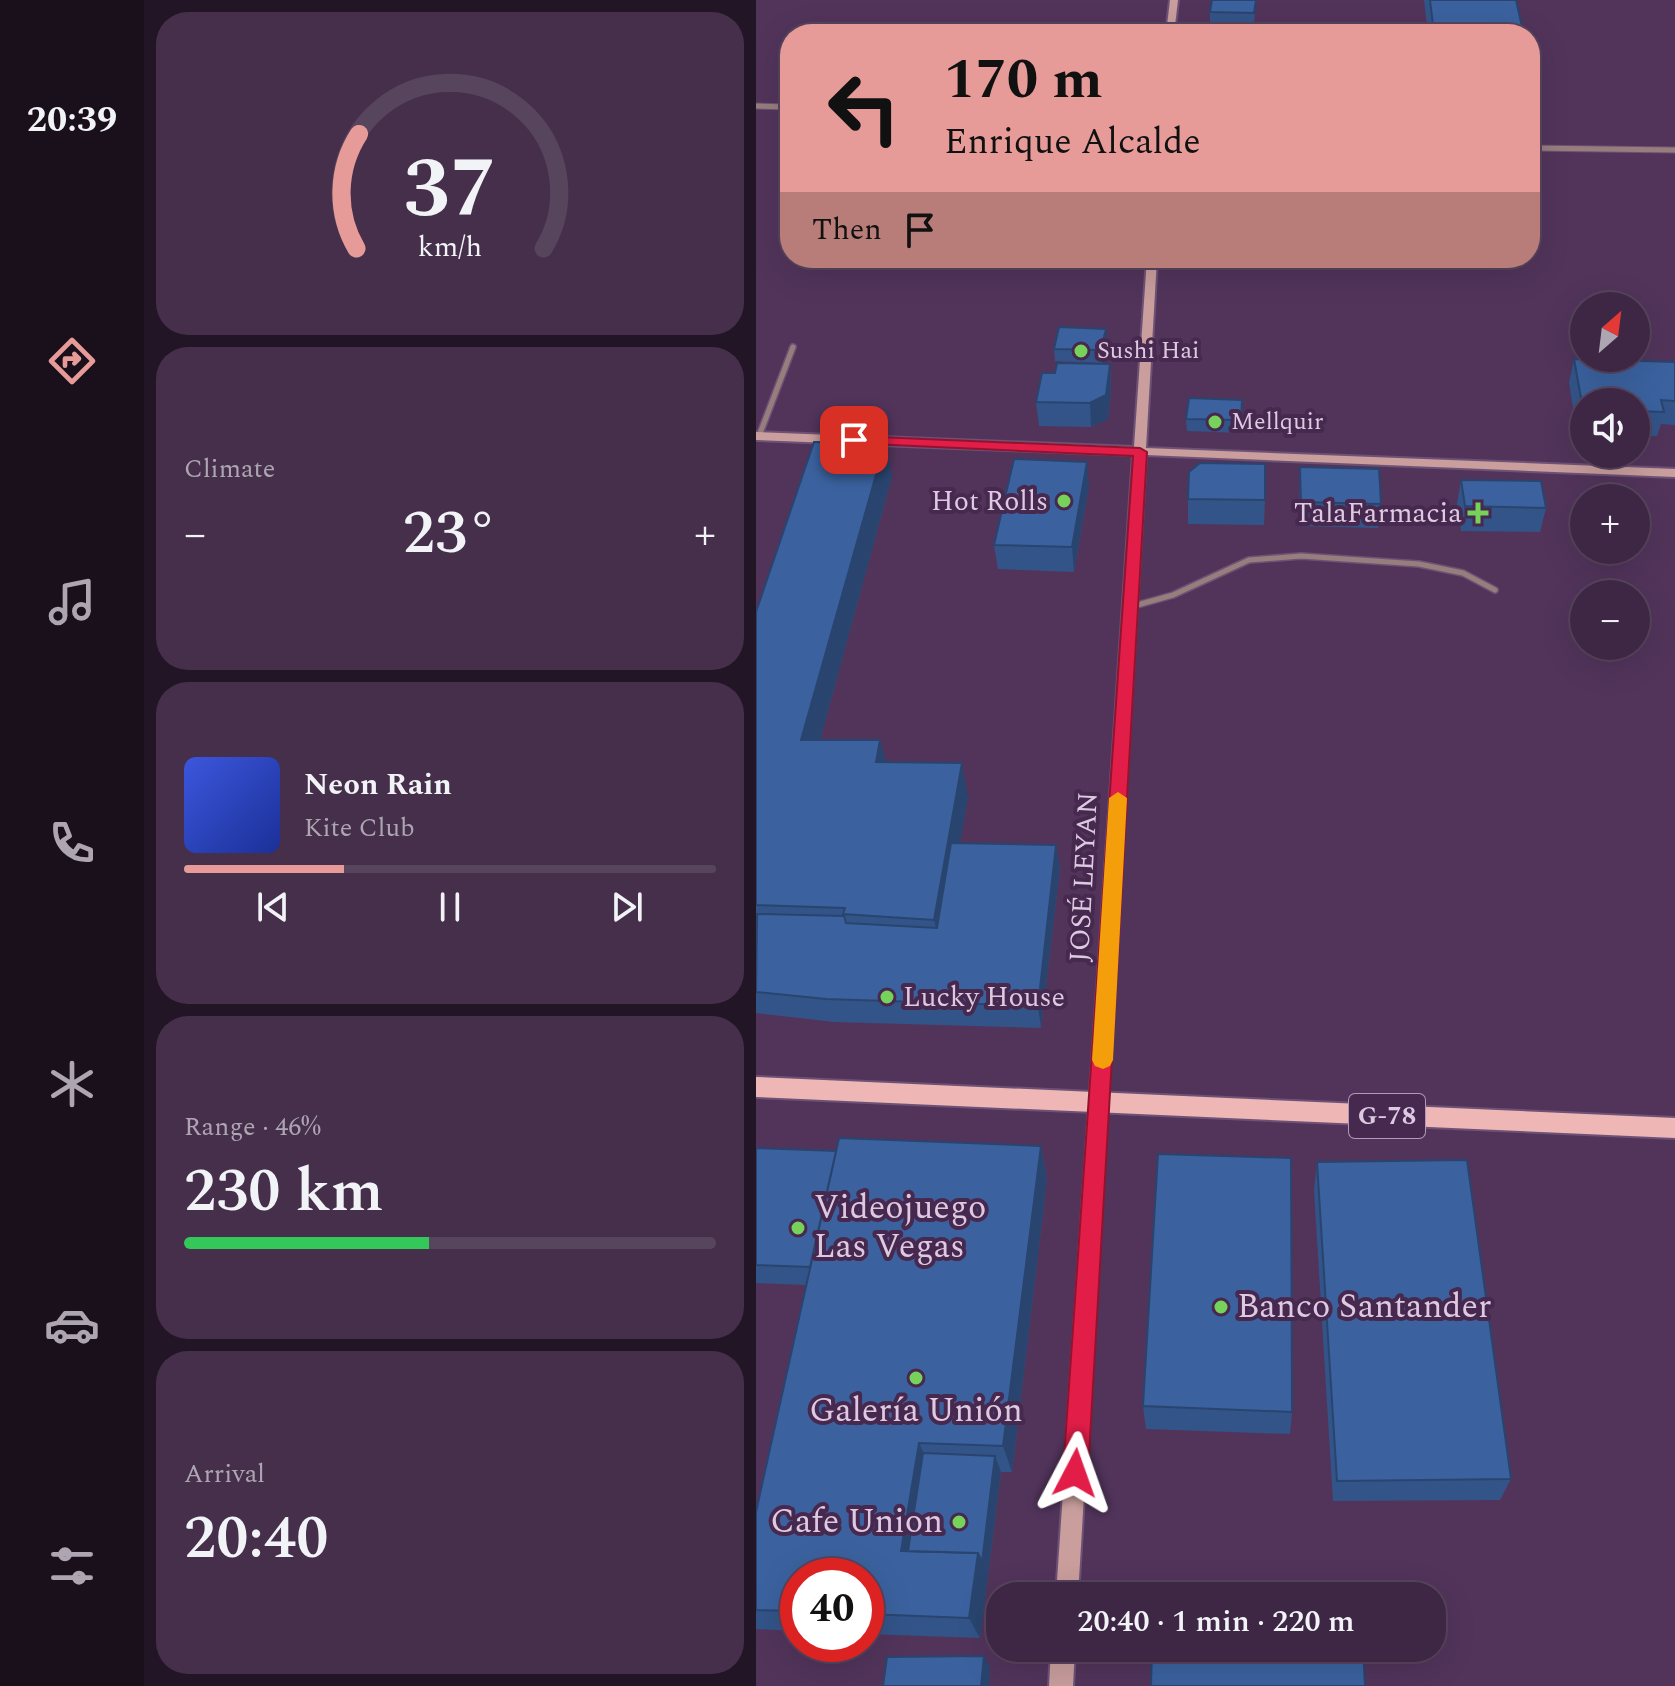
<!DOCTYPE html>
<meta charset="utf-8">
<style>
body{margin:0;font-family:Spectral,serif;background:#452f4b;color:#f1f3f6;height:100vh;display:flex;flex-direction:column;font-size:30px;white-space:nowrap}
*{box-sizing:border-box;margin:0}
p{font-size:26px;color:#ada5b2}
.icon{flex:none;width:44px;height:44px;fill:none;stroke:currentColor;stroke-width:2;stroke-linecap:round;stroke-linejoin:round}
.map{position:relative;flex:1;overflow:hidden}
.side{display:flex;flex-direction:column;gap:12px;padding:12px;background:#221525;width:612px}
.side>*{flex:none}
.banner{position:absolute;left:24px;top:24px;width:760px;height:244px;border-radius:32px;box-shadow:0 8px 32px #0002,0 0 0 2px #57445d;background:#e69b98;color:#111;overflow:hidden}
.needle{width:52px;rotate:28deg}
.controls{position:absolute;left:814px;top:292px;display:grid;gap:16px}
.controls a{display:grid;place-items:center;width:80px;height:80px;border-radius:50%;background:#3e2744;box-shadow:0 8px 32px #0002,0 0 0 2px #57445d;font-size:40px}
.speed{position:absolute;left:24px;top:1558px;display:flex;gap:16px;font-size:40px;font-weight:700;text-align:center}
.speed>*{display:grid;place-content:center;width:104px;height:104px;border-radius:50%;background:#3e2744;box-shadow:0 8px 32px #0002,0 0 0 2px #57445d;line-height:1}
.speed .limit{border:12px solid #d22;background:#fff;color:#111}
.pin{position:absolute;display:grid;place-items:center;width:68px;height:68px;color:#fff;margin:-34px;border-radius:16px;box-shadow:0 4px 12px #0006}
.me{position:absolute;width:88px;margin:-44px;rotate:4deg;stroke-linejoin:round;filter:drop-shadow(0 0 6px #0008)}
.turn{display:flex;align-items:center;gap:28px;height:168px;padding:0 32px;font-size:36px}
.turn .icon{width:104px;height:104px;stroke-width:2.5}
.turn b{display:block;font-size:56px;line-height:68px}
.then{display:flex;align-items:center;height:76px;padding:0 32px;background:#0003;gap:16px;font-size:30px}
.big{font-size:60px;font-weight:600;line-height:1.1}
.side .card{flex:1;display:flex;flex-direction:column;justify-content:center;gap:12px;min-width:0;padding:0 28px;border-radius:32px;background:#452f4b}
.side .dial{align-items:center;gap:0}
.dial svg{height:208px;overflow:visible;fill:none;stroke:#57445d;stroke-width:7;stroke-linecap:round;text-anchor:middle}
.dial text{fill:#f1f3f6;stroke:none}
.song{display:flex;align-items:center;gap:24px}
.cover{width:96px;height:96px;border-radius:12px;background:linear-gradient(135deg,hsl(230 70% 55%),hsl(230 70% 35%))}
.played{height:8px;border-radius:4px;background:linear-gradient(90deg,#e69b98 30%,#57445d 30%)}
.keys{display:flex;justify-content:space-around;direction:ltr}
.heat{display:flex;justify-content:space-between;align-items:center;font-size:44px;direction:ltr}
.charge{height:12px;border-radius:6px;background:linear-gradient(90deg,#34c759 46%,#57445d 0)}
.trip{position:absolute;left:230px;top:1582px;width:460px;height:80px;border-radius:32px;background:#3e2744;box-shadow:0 8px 32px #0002,0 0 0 2px #57445d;font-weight:600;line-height:80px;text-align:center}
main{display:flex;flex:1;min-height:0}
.tab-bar{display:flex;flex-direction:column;width:144px;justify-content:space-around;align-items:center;background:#19101b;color:#ada5b2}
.tab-bar .icon{width:56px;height:56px}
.tab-bar .selected{color:#e69b98}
.tab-bar b{font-size:36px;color:#f1f3f6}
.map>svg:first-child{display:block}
</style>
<main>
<nav class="tab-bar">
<b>20:39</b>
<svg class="icon selected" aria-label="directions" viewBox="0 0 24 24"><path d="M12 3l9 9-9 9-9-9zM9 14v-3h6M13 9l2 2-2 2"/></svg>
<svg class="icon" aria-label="music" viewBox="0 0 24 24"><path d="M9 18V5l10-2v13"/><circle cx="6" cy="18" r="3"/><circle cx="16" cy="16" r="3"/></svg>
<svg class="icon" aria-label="phone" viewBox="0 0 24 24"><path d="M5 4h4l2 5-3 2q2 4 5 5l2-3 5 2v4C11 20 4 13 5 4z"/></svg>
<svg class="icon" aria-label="climate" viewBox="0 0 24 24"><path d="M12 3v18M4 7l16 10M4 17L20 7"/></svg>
<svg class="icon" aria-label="car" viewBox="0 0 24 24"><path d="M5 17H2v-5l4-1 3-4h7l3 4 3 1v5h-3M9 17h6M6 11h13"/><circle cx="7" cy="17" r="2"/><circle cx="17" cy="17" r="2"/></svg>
<svg class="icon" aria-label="filters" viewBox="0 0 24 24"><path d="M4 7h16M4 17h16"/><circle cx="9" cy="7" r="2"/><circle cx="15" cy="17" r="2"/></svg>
</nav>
<section class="side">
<div class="card dial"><svg viewBox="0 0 100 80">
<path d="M14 69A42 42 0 1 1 86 69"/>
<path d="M14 69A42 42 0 0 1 15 25" stroke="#e69b98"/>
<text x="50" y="56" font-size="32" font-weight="700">37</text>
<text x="50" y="72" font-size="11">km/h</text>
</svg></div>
<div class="card"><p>Climate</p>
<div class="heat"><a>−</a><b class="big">23°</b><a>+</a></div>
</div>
<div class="card">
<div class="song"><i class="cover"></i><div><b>Neon Rain</b><p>Kite Club</p></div></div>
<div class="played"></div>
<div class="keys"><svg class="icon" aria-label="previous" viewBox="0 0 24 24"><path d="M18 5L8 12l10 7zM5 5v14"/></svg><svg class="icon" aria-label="pause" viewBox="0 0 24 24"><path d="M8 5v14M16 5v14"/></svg><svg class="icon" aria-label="next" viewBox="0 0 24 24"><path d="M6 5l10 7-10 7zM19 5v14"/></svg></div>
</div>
<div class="card"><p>Range · 46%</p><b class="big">230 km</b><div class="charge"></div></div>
<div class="card"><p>Arrival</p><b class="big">20:40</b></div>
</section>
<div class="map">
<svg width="919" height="1686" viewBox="0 0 919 1686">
<rect width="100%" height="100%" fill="#52345b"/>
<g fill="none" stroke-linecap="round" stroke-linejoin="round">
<defs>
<g id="lane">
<path d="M3,436l34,-89"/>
<path d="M374,607l43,-12 76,-35 52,-4 118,8 44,9 32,17"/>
</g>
<g id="street">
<path d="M0,106l34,1"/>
<path d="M774,148l145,2"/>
</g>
<g id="secondary">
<path d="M414,0h8l-4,34h-8z"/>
<path d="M391,258h10l-11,190 529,21v8l-529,-22 -68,1141h-22l77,-1141 -377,-15v-8l378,15z"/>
<path d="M295,1648h24l-2,38h-24z"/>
</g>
<path id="primary" d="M0,1077l919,41v20l-919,-41z"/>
</defs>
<use href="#lane" stroke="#6e5276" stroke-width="8"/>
<use href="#street" stroke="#6e5276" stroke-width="7"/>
<use href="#secondary" stroke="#6e5276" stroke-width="4"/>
<use href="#primary" stroke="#6e5276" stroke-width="4"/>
<use href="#lane" stroke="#987d7d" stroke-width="5"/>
<use href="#street" stroke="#987d7d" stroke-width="5"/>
<use href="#secondary" fill="#c99e9d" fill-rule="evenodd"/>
<use href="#primary" fill="#eeb7b6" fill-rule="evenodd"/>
</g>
<g fill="#335489">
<path d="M500,0l-2,24 -44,-1v-11z"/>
<path d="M668,0h92l6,27 -1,7h-93z"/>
<path d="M351,341l-5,22 -47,-2 -1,-12z"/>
<path d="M818,359l101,3v63l-14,-1 -4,12h-21v-34h-52v32l-7,-1 -8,-50z"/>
<path d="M354,364l1,24 -3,31 -17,8 -52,-1 -3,-24 19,-29z"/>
<path d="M486,400l-1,33 -54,-2 -1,-12z"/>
<path d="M544,467l81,37 -3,24 -79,-2z"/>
<path d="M136,476l-72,264 66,22 82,34 -8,47 96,2 4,23 -19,160 -207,-6 -78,-9v-401z"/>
<path d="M705,480l85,28 -6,24 -79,-1 -4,-27z"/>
<path d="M333,486l-15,86 -76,-3 -4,-24z"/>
<path d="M432,499l77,1 -1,25 -76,-1z"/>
<path d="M285,1146l6,33 -35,293h-11l-21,166 -114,-4v-58h-68v55l-42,-2v-117l50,-227 -50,-2v-135l80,3z"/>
<path d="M561,1162l194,317 -11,21 -167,1 -19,-311z"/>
<path d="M387,1406l149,6 -2,22 -144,-5z"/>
</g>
<g fill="#29456f">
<path d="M350,329l1,12 -5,22 -1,-13z"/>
<path d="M354,364l1,24 -3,31 -17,8 -1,-24z"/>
<path d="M129,443l7,33 -81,297 -10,-33z"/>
<path d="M331,462l2,24 -15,86 -2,-25z"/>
<path d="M124,740l9,33 -13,-11z"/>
<path d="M206,763l6,33 -26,155 -8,-31z"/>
<path d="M300,845l4,23 -19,160 -3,-22z"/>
<path d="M285,1146l6,33 -35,293 -9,-26z"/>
<path d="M163,1443l12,26 -14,91 -16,-9z"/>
<path d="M239,1456l6,16 -21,166 -11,-20 9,-65z"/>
<path d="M228,1656l6,11 -1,19h-8z"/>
</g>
<g fill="#3b629f" stroke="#29456f" stroke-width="2">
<path d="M456,0h44l-2,13 -44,-1z"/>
<path d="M674,0h86l6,27 -89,-2z"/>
<path d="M303,327l47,2 -5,21 -47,-1z"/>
<path d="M818,359l101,3v39l-14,-1 3,12 -28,-1v-9h-52v7h-1z"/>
<path d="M301,363l53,1 -4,31 -16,8 -54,-1 6,-29h13z"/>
<path d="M433,398l53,2 -1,20 -55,-1z"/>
<path d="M58,442l71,1 -84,297h79l-4,22 86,1 -28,157 -91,-6 2,-6 -89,-3v-293z"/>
<path d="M258,459l73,3 -15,85 -78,-2z"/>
<path d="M444,463l65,1v36l-77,-1 1,-27z"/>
<path d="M544,467l79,2 2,35 -80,-2z"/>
<path d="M705,480l80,1 5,27 -81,-2z"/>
<path d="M195,843l105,2 -18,161 -212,-7 -70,-7 1,-78 87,2 2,7 91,5z"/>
<path d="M83,1138l202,8 -38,300 -84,-3 -18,108 77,2 -9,65 -103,-4v-38h-68v35l-42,-1v-98z"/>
<path d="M0,1148l80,3 -26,116 -54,-2z"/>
<path d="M402,1154l133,4 1,254 -149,-6z"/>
<path d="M711,1160l44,319 -174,2 -20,-319z"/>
<path d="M167,1453l72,3 -13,106 -4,-9 -70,-2z"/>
<path d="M398,1591l206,1v4h-207z"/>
<path d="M396,1648h211l2,38h-214z"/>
<path d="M228,1656l-3,30h-98l4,-29z"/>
</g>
<path fill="#e11d48" stroke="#92132f" stroke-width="2" d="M98,436l286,12 7,4 -59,1021 -4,9 -9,3 -9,-3 -3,-9 70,-1017 -284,-13v-6z"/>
<path fill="#f59e0b" d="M362,792l9,6 -14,262 -3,6 -7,3 -8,-3 -3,-6 17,-262z"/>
<g fill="#76d25a" stroke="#47294f" stroke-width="3">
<circle cx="325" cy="351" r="8"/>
<circle cx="459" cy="422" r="8"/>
<circle cx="308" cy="501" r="8"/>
<path d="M718 501h8v8h8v8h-8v8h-8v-8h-8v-8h8z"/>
<circle cx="131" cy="997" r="8"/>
<circle cx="42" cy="1228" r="8"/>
<circle cx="465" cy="1307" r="8"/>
<circle cx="160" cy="1378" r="8"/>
<circle cx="203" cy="1522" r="8"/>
</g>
<g text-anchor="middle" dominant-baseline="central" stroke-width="8" stroke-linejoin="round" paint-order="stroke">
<g font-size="24" fill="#ddcae2" stroke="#47294f" text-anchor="start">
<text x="341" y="351">Sushi Hai</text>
<text x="475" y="422">Mellquir</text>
</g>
<rect fill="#47294f" stroke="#b09ab6" stroke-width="2" x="593" y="1094" width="76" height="44" rx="6"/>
<g font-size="26" font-weight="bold" fill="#ddcae2">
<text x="631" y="1116">G-78</text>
</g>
<g font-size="28" fill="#ddcae2" stroke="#47294f" text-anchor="end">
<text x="292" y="501">Hot Rolls</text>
<text x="706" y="513">TalaFarmacia</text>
<text x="147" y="997" text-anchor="start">Lucky House</text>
</g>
<g font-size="28" fill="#ddcae2" stroke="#47294f">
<text transform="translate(328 877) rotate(-87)">JOSÉ LEYAN</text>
</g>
<g font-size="34" fill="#ddcae2" stroke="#47294f" text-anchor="start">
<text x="58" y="1208">Videojuego<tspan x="58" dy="39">Las Vegas</tspan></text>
<text x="481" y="1307">Banco Santander</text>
<text x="160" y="1411" text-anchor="middle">Galería Unión</text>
<text x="187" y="1522" text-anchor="end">Cafe Union</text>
</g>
</g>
</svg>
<div class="controls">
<a><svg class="needle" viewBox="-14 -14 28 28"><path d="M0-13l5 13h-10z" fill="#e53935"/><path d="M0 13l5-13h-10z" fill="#ada5b2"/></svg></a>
<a><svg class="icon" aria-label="sound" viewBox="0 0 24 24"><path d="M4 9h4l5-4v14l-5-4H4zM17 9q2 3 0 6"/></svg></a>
<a>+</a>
<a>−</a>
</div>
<div class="speed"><div class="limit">40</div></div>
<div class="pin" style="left:98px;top:440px;background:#d93025"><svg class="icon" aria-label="arrive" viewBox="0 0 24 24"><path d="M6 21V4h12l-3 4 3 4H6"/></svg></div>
<svg class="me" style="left:319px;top:1473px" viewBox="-20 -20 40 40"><path d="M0-17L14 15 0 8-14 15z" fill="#e11d48" stroke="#fff" stroke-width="4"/></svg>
<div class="trip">20:40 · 1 min · 220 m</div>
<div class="banner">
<div class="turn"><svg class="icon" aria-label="left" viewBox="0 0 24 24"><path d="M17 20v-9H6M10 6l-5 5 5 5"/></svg><div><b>170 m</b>Enrique Alcalde</div></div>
<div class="then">Then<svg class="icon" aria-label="arrive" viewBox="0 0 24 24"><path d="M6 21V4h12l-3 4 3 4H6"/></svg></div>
</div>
</div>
</main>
